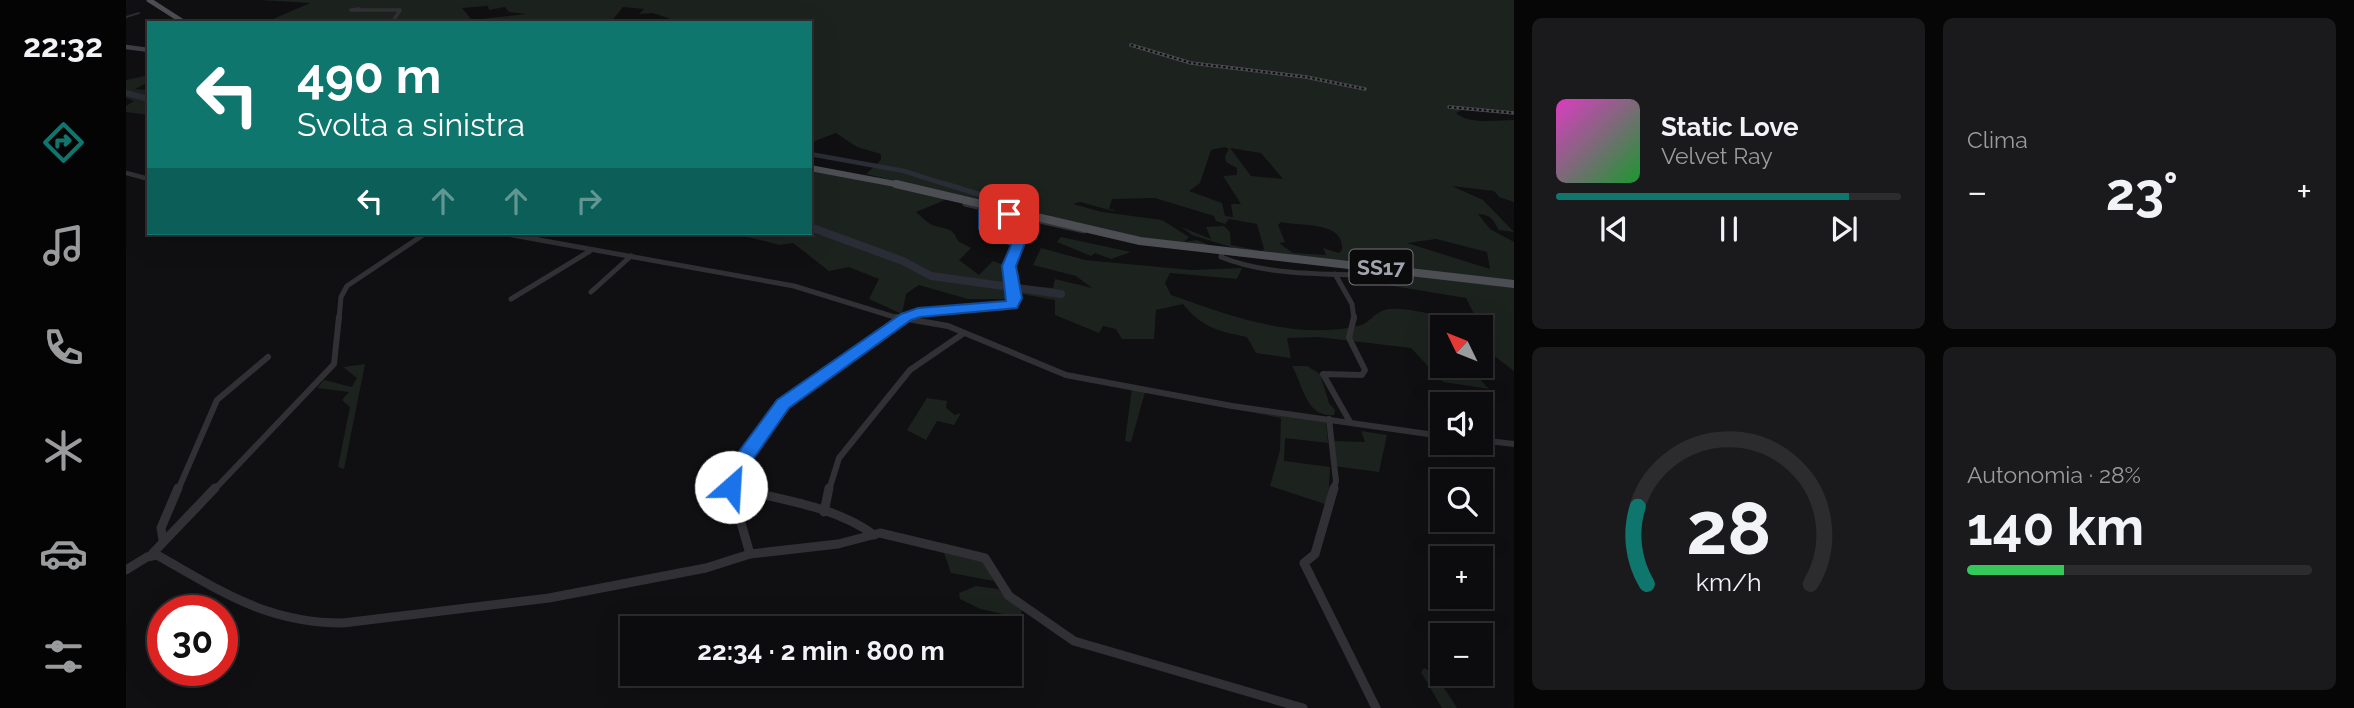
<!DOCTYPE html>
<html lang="it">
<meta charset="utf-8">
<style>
body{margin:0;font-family:Raleway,sans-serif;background:#1a191b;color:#f1f3f6;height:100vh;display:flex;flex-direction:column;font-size:26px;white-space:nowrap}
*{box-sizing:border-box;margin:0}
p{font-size:23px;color:#9a9b9d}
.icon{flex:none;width:38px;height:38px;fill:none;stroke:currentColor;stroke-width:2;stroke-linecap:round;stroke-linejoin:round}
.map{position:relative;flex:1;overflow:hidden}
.sheet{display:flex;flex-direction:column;gap:18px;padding:18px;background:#070607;width:840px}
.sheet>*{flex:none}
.guide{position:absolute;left:21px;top:21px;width:665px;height:214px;border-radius:0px;box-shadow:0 7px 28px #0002,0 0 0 2px #2c2b2e;background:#0f766e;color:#fff;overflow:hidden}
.needle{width:46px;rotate:313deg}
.buttons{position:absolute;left:1304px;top:315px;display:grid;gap:14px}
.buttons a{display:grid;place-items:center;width:63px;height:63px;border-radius:0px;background:#0c0b0d;box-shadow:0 7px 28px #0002,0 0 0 2px #2c2b2e;font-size:35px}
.speed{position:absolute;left:21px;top:595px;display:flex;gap:14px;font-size:35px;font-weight:700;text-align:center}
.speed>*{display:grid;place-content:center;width:91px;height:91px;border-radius:50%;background:#0c0b0d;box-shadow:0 7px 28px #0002,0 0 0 2px #2c2b2e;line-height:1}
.speed .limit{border:10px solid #d22;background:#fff;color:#111}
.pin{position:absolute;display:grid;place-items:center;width:60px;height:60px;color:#fff;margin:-30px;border-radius:14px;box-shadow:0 4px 10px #0006}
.me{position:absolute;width:77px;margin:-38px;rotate:26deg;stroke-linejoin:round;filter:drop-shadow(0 0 5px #0008)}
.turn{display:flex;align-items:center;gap:24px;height:147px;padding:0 35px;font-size:32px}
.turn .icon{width:91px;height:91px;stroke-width:2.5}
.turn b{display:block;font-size:49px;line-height:60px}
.lanes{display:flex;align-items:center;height:66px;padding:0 35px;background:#0003;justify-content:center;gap:35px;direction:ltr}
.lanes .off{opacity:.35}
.big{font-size:52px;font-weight:700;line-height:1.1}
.sheet .widget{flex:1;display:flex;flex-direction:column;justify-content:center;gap:10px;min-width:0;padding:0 24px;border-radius:10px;background:#1a191b}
.sheet .dial{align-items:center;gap:0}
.dial svg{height:182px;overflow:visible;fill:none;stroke:#2c2b2e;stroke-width:7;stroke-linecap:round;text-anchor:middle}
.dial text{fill:#f1f3f6;stroke:none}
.song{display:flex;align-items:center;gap:21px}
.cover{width:84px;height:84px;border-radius:10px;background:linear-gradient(135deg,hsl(310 70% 55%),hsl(130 70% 35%))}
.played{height:7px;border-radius:4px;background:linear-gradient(90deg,#0f766e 85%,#2c2b2e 85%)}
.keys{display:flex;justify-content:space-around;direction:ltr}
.heat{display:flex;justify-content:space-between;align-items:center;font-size:38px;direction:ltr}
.charge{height:10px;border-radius:5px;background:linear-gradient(90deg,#34c759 28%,#2c2b2e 0)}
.sheet .tiles{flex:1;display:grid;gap:18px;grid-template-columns:repeat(2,1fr)}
.trip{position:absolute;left:494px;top:616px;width:402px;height:70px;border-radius:0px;background:#0c0b0d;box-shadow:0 7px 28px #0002,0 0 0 2px #2c2b2e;font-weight:700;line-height:70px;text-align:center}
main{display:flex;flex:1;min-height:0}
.menu{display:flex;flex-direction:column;width:126px;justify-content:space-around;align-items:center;background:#050405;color:#9a9b9d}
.menu .icon{width:49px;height:49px}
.menu .selected{color:#0f766e}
.menu b{font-size:32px;color:#f1f3f6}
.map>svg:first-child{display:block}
</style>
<main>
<nav class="menu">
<b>22:32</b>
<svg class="icon selected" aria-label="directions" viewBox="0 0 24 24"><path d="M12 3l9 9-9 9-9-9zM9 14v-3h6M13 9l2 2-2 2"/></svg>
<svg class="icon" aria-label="music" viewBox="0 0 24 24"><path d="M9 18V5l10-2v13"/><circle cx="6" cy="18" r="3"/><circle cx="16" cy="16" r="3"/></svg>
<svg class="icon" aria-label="phone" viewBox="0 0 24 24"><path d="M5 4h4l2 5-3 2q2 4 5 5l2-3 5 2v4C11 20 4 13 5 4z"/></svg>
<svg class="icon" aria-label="climate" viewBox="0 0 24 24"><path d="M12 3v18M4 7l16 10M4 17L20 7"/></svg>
<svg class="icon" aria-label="car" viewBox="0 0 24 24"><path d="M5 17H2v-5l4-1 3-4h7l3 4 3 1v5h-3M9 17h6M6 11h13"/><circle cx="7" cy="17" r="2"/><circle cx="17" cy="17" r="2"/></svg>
<svg class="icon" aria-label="filters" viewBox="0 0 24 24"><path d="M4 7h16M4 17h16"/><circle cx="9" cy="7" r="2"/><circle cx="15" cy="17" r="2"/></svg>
</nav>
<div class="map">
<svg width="1388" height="708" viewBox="0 0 1388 708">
<rect width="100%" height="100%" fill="#100f11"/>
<g fill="#1c231e" fill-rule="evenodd">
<path d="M134,0h1254v113l-25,-1 25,2 -52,-4 -6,3c14,12 41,7 58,7v82l-15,-5 -5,-6 -42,-5 31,14 31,32 -15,-2c-6,-10 -7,-15 -21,-16l12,15 24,13v41l-280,-35 -42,-13 -11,-8 30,12 -5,-12 18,-1 6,6 1,13 31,6 2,-2 -7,-25 -28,-5 -4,5 -9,-3 -2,-5 -59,-18 -43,1 -3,10 6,1 -2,1 -33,-9 -7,2 29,8 60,8 27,17 -5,5 13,-2 14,6 -49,-3 -296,-69 15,-14v-6l-24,-7 -21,-14 -21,8 -4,8 3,8h-4v-134h-128l-29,-10 -14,1 5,-5 -21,-2 -13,16 -66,-3 -280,3 46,-20zM362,6l1,4 16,-3 4,5 17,2 -54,6 -10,-12zM1099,147l4,2 -4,7 1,6 11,6v7l-14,1 18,28h-10l2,13 -8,-1 -3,-13 -33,-12 11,-8 11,-33zM1104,148l31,5 22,26 -32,-3zM1155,222c18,5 64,-2 61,28l-3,3 -16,-5 3,7 -33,-2 -14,-10 6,-1 -7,-17zM1310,239l51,13 3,17 -83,-26z"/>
<path d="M23,75v7l-14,7 14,1v25l-23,-3v-6l8,-5 -8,-3v-18z"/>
<path d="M684,170l140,28 -34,14c5,4 12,12 19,14 12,3 18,2 23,15l13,7 -12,12 20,15 14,-14 11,4 5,19 44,4 2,-9 37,9 -16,-12 -43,-11 8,-17 44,12 106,10 51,-2 -5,11 -67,-6 -5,10 6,12c60,21 122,45 187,31 13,-3 17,-16 32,-17 23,-2 64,12 89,15l-13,-26 -85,-14 -2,-15 135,18v84l-33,-25 -1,-19h-38l-3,6 3,3v30h26l21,23 -46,-7 -32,-34 -93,-11 -31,1 4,20 -35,-5 -9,-16c-27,-5 -46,-10 -64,-33l-27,6 -2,29h-32l-6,-10 -13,-3 -4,7 -44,-18v-15l-44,-8 -2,7h-41l-49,-14 -13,9 -4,20 -33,-15 10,-20 -30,-12 -20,4 -36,-28 -13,2 -49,-12h79z"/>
<path d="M935,237l70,15 -20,7 -16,-6 -4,3 -34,-14z"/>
<path d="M239,364l-21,105 -6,-2 12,-60 -8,-7 7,-8 -32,-4 7,-8 28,7 5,-9 -14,-11z"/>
<path d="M1166,366h15l13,8 9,29 6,7 -1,5c-28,3 -31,-30 -42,-49z"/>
<path d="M1006,388l194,33 2,22 -43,-5 -1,23 46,6 -2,38 -58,-19 10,-36 1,-32 -136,-26 -14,50 -6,-1z"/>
<path d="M801,398l20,3 -1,7 9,7 6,-2 -7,12 -17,-4 -11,19 -19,-10z"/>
<path d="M1235,431l26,4 -8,37 -45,-6 -1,-25 32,1z"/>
<path d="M818,553l40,8 10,20 -43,-8z"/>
<path d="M850,586l22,3 24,18 -1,11 -41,-9 -20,-10 -1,-6z"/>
<path d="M1298,668l11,6 22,34h-15l-21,-36z"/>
</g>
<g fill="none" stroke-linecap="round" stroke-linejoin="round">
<path stroke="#2a2d35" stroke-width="2" d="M0,17l13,-4"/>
<path stroke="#2a2d35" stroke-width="4.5" d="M684,154l94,17 47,15"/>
<path stroke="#2a2d35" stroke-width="5" d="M820,184l35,11"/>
<path stroke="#2a2d35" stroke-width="6" d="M0,93l23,6"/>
<path stroke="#2a2d35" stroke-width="8" d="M684,227l93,34 28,15 130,18"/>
<path stroke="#313135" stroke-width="3.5" d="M233,9l-8,1h49l-8,13"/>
<path stroke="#313135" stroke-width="4.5" d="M0,173l23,6"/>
<g stroke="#313135" stroke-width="5">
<path d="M839,204l44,10"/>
<path d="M904,219l54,12"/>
<path d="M375,233l293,53 107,33"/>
<path d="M1096,251l-1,6c47,19 100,16 150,19l4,-3 -2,-7"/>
<path d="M1209,274l17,30 2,15"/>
<path d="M465,292l40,-36"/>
<path d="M385,299l79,-48"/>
<path d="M213,319l2,-22 6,-11 79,-53"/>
<path d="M777,319l15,-7 86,-4 10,-5 -5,-37 10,-23 -34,-14v-19"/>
</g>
<g stroke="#313135" stroke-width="6">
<path d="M770,317l52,9 118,49 166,31 210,30"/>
<path d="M1203,419l7,62 -3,9"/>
<path d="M1224,422l-27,-48 39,1 3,-5 -16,-32 5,-21"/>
<path d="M1354,440l34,4"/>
<path d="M605,487l10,3"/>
<path d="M52,490l39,-90 51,-43"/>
<path d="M88,490l120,-126 5,-47"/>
<path d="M606,490l15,-36 36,-50 123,-87"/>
<path d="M703,490l10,-32 71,-88 54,-37"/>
</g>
<g stroke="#313135" stroke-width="9">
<path d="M605,488l19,66"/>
<path d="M609,488c46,12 100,18 139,47"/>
<path d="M1208,488l-19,66 -11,9 72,145"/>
<path d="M698,512l5,-24"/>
<path d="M37,540l-2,-12 17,-40"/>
<path d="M26,554l63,-66"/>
<path d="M0,570l21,-13 10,-2c64,36 109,68 186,68l206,-25 157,-30 44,-14 88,-10 42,-11 105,25 24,38 65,45 229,67"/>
</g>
<path stroke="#3f3f45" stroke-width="4.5" d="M0,47l23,3"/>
<path stroke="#4d4d54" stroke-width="5" d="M23,0l36,23"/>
<path stroke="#4d4d54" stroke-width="6" d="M684,168l96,18"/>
<path stroke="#4d4d54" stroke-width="8" d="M770,184l244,57 374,43"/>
<defs>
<g id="rail">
<path d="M1005,45l60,18 115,14 59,12"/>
<path d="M1323,107l65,6"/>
</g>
</defs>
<use href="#rail" stroke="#4a4a50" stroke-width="3.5"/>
<use href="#rail" stroke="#0b0b0c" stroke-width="2" stroke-dasharray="2.5" stroke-linecap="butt"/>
</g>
<path fill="#1a73e8" stroke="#114b97" stroke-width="2" d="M859,206l28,6 2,2 -6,4 -19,-4 1,13 34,16 -9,23 6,32 -5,10 -97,9 -9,3 -122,88 -35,50 -16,34h-14l-3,-5 19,-37 37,-50 124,-86 17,-6 88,-7 -4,-35 9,-21 -32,-16v-19z"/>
<g text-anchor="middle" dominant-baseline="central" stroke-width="5" stroke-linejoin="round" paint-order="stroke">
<rect fill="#0b0b0c" stroke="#75757f" stroke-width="2" x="1223.5" y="249.5" width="63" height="35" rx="5"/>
<g font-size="21" font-weight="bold" fill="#a2a3b0">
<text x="1255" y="267">SS17</text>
</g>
</g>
</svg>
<div class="buttons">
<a><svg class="needle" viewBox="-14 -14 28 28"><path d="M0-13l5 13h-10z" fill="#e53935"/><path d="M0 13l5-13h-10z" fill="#9a9b9d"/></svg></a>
<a><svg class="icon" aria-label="sound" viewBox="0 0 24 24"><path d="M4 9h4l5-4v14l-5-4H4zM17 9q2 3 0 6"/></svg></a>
<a><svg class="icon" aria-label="search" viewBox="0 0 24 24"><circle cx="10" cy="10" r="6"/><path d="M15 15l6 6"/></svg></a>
<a>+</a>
<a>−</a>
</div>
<div class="speed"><div class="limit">30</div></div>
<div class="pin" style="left:883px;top:214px;background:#d93025"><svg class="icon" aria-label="arrive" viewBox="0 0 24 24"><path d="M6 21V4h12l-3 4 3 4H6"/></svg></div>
<svg class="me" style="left:605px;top:487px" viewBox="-20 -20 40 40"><circle r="19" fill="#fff"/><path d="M0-13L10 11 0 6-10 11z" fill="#1a73e8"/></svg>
<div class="trip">22:34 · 2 min · 800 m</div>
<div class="guide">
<div class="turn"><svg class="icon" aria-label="left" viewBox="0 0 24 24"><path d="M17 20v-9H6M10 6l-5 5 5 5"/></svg><div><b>490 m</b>Svolta a sinistra</div></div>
<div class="lanes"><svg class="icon" aria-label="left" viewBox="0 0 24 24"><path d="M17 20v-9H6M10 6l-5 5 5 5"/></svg><svg class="icon off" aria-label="ahead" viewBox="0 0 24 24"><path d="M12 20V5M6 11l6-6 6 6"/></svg><svg class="icon off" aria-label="ahead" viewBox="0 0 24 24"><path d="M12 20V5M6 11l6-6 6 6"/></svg><svg class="icon off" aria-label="right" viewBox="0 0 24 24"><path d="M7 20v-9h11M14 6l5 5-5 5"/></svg></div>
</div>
</div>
<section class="sheet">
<div class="tiles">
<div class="widget">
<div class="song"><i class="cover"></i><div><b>Static Love</b><p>Velvet Ray</p></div></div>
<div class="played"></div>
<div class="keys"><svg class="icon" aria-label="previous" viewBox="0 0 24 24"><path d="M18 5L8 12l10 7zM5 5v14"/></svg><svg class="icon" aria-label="pause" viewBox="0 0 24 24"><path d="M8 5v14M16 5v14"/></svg><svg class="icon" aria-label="next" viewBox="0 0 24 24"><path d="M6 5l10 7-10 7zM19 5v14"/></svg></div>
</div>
<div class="widget"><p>Clima</p>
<div class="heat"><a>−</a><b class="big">23°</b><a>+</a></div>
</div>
<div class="widget dial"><svg viewBox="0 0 100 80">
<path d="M14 69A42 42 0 1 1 86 69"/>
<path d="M14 69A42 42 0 0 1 10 35" stroke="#0f766e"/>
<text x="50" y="56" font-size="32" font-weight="700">28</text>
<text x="50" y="72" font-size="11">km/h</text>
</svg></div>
<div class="widget"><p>Autonomia · 28%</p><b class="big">140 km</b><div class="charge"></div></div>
</div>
</section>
</main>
